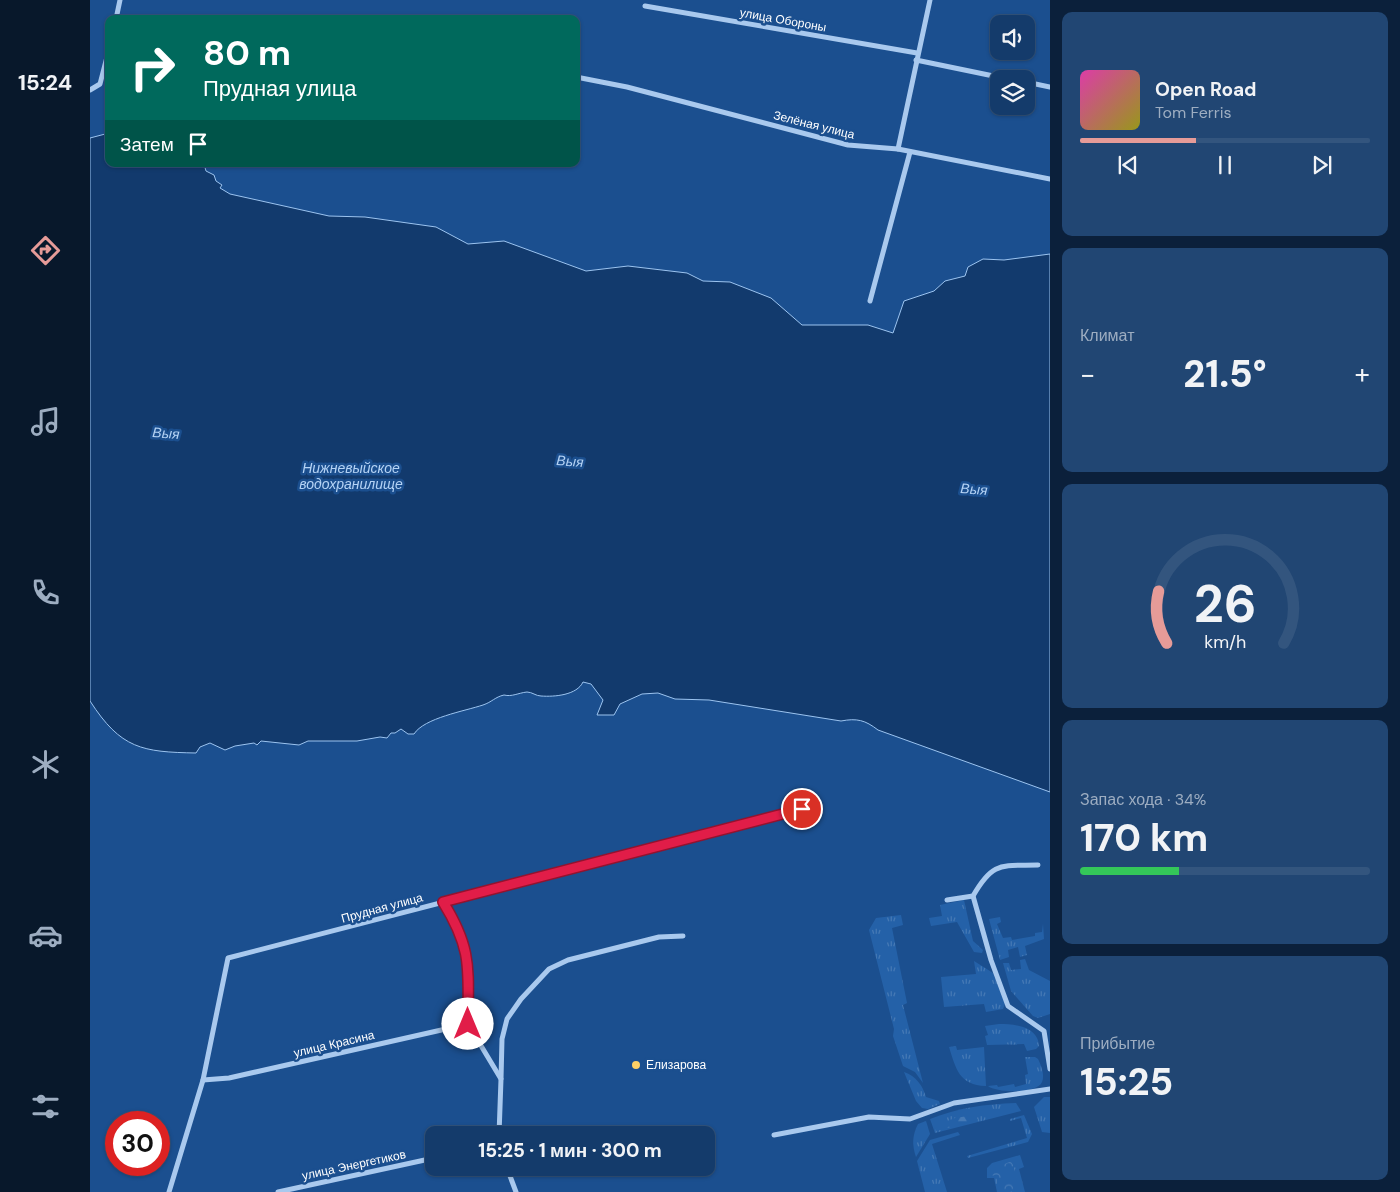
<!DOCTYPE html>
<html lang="ru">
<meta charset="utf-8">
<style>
body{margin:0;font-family:"DM Sans",sans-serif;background:#214673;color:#f1f3f6;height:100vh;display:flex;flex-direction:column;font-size:19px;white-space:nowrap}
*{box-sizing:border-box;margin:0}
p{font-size:16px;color:#9dadc1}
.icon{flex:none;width:28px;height:28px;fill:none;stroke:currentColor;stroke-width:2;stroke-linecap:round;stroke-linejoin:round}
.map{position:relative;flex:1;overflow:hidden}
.drawer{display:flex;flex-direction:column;gap:12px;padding:12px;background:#0b203b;width:350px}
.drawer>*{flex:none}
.banner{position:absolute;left:15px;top:15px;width:475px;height:152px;border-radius:10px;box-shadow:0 1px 4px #0004,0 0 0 1px #33557e;background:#00695c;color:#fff;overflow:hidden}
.buttons{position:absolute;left:900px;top:15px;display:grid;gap:10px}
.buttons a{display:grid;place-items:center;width:45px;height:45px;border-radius:10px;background:#143b6b;box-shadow:0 1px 4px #0004,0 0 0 1px #33557e;font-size:25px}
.speed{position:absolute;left:15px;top:1111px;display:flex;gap:10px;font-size:25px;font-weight:700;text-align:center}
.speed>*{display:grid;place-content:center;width:65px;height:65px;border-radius:50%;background:#143b6b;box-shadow:0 1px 4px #0004,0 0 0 1px #33557e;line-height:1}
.speed .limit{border:8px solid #d22;background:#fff;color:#111}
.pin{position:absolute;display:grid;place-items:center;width:42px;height:42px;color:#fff;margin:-21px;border:2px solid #fff;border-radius:50%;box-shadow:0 1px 5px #0007}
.me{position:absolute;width:55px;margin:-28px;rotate:0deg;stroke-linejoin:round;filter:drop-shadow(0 0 4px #0008)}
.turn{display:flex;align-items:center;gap:18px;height:105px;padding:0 15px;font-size:22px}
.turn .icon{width:65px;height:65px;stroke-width:2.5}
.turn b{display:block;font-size:35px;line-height:42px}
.then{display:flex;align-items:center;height:48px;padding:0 15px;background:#0003;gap:10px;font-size:19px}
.big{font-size:38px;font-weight:800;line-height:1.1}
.drawer .card{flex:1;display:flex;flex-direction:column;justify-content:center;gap:8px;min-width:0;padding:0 18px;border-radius:10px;background:#214673}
.drawer .dial{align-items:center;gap:0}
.dial svg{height:130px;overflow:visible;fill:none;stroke:#33557e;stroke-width:7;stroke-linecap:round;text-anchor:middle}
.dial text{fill:#f1f3f6;stroke:none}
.song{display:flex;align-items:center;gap:15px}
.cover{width:60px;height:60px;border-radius:8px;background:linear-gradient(135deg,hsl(320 70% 55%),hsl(60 70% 35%))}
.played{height:5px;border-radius:2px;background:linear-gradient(90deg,#e69b98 40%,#33557e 40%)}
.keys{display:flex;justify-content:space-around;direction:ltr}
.heat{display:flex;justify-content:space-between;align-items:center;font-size:28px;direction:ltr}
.charge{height:8px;border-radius:4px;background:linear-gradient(90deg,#34c759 34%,#33557e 0)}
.trip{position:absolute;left:335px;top:1126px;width:290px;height:50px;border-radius:10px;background:#143b6b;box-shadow:0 1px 4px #0004,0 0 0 1px #33557e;font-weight:800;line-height:50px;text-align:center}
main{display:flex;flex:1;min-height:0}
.dock{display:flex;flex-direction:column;width:90px;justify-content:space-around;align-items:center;background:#08182b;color:#9dadc1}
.dock .icon{width:35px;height:35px}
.dock .on{color:#e69b98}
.dock b{font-size:22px;color:#f1f3f6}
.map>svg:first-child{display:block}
</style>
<main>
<nav class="dock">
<b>15:24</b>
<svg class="icon on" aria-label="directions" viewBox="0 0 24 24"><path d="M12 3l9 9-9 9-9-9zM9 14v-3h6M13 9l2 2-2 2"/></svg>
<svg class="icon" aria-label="music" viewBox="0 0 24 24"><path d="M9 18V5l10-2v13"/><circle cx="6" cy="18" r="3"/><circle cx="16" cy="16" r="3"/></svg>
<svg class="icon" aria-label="phone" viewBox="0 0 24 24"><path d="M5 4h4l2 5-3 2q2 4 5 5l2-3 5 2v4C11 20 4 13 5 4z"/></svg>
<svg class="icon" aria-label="climate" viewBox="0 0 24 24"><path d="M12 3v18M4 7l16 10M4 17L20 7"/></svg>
<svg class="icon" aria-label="car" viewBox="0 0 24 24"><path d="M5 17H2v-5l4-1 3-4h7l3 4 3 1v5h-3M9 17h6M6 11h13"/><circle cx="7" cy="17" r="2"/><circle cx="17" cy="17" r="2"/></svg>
<svg class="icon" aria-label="filters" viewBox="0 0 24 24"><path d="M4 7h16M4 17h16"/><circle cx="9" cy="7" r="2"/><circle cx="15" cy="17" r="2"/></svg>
</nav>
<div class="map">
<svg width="960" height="1192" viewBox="0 0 960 1192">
<defs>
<pattern id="grass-tufts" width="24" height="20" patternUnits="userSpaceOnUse" patternTransform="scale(1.25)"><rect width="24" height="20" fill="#2461a8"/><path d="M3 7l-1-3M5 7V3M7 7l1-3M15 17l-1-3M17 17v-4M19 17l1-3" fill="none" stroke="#4579b5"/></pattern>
<pattern id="forest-firs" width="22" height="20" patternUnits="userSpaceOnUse" patternTransform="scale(1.25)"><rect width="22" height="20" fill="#2461a8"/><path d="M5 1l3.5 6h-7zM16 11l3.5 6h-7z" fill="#4579b5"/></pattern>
<pattern id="park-crowns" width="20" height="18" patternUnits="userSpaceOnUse" patternTransform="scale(1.25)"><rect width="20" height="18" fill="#2461a8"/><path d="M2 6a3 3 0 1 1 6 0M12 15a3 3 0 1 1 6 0" fill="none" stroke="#4579b5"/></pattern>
</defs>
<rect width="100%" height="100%" fill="#1b4f8f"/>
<g fill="url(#grass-tufts)">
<path d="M874,900l9,41 10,9 -1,3 -8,-1 -17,-30 -26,4 -2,-8 13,-2 -2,-11z"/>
<path d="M811,915l2,10 -11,3 15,75 -4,2 20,78 -8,-11 -12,-6 -10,-30 1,-7 -25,-99 7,-12z"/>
<path d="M910,917l1,5 -4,2 6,14 8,-1 1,3 23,-4v-3l7,-1 1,-8 1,15 -19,7 2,9 -7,2 -2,-10 -10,3 1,7 -9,3 -11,-41z"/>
<path d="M935,959l4,11 21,11v33l-12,4 -5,-2 -22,-25 -8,-28h6l2,7 10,-1 -1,-9z"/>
<path d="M884,961l19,12 12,31 -2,5 -17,3 -2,-8 -40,3 -3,-30 35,-3z"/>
<path d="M909,1024c15,0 39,2 40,22l-3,3 -9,2 -3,-7 -37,1 -2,-9 3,-1 -3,-9z"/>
<path d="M866,1046l1,4 27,-3 2,39c-27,-1 -30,-17 -37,-39z"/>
<path d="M935,1057h10l3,2c3,6 7,16 4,23 -5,12 -45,11 -54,4l9,-1 1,2 16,-3 1,3 11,-3 -1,-9 3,-1z"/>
<path d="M814,1072c12,4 19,14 22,25l13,4 1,3 -12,5 -6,-1 -6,-7z"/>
<path d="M954,1097h6v36l-8,-1 -8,-25z"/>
<path d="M926,1103l5,8 -86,22 -5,-14c28,-11 55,-15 86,-16z"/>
<path d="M934,1115l8,19 -4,8 -60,16 -1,-2 60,-18 -6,-20 -11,3v-2z"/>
<path d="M836,1121l4,13 -14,23c-4,-12 -4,-21 2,-33z"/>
<path d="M868,1132l2,3 -28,9 15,48h-22l-8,-31 13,-21z"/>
<path d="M930,1155l4,12 -5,2 6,23h-28l-3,-14h-7v-10l5,-5z"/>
</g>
<path fill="url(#forest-firs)" d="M885,1115l3,5 -42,11 -2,-5 21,-8z"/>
<path fill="url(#park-crowns)" d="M922,1161l8,30 -20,1 -4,-16 -6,-1 -1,-5z"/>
<path fill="#123a6d" stroke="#9cc4f0" d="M19,133v31h95l2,7 8,4 2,6 6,4 -2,3 10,6 99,22 36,1 71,10 32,17 36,-3 82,30 42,-5 59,7 16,8 27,1 41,16 31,27h66l25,8 11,-32 30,-10 11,-10 20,-5 3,-9 15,-8 21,1 46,-6v538l-172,-62c-13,-10 -21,-12 -37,-9l-132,-21 -34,-1 -17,-6 -16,1 -22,10 -6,11h-17l6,-15 -12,-16 -8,-2c-6,13 -28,15 -42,14 -5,0 -9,-4 -14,-4 -9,1 -15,5 -23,3 -9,2 -12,7 -21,10 -18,6 -59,13 -69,29h-6l-7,-5 -6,4h-4l-4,5 -7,-1 -23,4h-49l-9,4 -38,-4 -4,4 -3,-2 -19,3 -10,4 -15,-7 -10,4 -4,6c-54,-1 -75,-4 -106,-52v-563z"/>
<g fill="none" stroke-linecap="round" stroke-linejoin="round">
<g stroke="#a9c9ee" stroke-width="5">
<path d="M555,6l272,47"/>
<path d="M26,19l4,-19"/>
<path d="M826,60l92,19"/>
<path d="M486,77l51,10 221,58 50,4 152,30"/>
<path d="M936,82l24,5"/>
<path d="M0,90l10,-6 9,-35"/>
<path d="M808,149l32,-149"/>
<path d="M780,301l40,-149"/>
<path d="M883,896l18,64 17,46 36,25 6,38"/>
<path d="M857,900l26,-4c20,-35 28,-30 65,-31"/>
<path d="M353,902l11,18 14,37v67l33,55 -2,56"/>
<path d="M411,1079l1,-40 5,-20 14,-20 28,-30 19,-9 91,-23 24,-1"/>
<path d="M113,1080l26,-2 239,-54"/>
<path d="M684,1135l95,-18 41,2 44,-16 96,-14"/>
<path d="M417,1168l9,24"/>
<path d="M79,1192l34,-112 25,-122 574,-149"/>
<path d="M188,1192l156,-34"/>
</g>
</g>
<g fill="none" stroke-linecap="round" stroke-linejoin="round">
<defs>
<path id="route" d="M378,1024c0,-54 5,-74 -25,-122l359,-93"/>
</defs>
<use href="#route" stroke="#92132f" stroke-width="12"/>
<use href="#route" stroke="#e11d48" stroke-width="9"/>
</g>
<circle fill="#ffd166" stroke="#1b4f8f" stroke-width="2" cx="546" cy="1065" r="5"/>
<g text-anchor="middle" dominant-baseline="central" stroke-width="5" stroke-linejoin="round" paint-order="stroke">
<g font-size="12" fill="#fff" stroke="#1b4f8f">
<text transform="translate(693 20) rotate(10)">улица Обороны</text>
<text transform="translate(724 125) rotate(14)">Зелёная улица</text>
<text transform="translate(292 908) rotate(-15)">Прудная улица</text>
<text transform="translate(244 1044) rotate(-13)">улица Красина</text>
<text transform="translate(264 1165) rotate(-12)">улица Энергетиков</text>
</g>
<g font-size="12" fill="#fff" stroke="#1b4f8f" text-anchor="start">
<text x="556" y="1065">Елизарова</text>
</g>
<g font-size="14" font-style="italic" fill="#b5d3f5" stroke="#1b4f8f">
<text transform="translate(76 433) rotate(4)">Выя</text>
<text transform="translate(480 461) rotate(4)">Выя</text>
<text x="261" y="468">Нижневыйское<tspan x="261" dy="16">водохранилище</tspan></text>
<text transform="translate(884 489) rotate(4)">Выя</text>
</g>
</g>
</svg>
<div class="buttons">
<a><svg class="icon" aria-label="sound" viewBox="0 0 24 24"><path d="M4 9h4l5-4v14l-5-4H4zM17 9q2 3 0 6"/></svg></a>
<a><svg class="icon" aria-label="layers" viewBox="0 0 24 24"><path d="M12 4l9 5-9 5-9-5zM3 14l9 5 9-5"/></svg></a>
</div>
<div class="speed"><div class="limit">30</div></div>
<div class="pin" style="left:712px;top:809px;background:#d93025"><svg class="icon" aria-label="arrive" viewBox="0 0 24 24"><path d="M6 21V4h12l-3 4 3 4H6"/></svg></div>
<svg class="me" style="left:378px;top:1024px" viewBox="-20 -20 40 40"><circle r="19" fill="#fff"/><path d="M0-13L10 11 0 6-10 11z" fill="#e11d48"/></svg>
<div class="trip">15:25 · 1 мин · 300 m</div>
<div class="banner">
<div class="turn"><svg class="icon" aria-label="right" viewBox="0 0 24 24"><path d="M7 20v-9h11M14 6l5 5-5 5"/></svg><div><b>80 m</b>Прудная улица</div></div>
<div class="then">Затем<svg class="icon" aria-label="arrive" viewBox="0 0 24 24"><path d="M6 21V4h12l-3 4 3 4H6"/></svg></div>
</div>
</div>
<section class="drawer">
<div class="card">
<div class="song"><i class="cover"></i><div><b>Open Road</b><p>Tom Ferris</p></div></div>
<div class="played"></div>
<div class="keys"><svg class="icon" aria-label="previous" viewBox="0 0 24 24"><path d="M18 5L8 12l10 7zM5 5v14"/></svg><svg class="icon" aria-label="pause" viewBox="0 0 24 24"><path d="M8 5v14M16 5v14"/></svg><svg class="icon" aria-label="next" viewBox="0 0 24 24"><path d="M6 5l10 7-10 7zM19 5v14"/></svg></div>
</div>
<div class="card"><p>Климат</p>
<div class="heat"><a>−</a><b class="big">21.5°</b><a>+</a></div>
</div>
<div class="card dial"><svg viewBox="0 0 100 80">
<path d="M14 69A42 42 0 1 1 86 69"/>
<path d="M14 69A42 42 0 0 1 9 37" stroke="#e69b98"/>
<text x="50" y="56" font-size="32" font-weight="700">26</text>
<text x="50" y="72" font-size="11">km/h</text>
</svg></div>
<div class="card"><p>Запас хода · 34%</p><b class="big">170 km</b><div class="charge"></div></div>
<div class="card"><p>Прибытие</p><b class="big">15:25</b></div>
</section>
</main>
